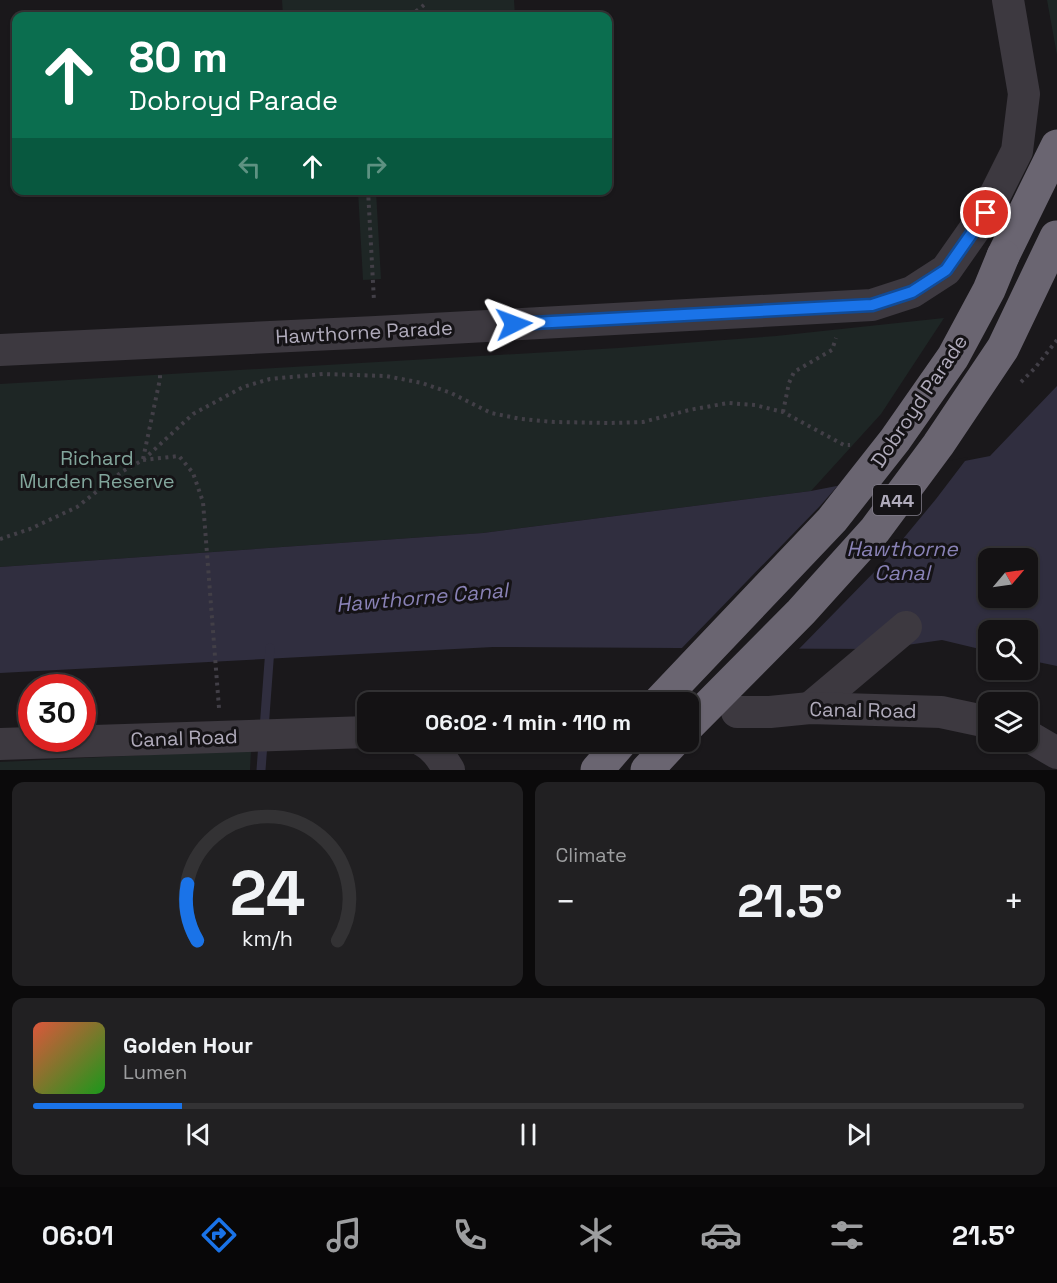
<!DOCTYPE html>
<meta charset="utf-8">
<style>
body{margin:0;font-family:"Space Grotesk",sans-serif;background:#212022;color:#f1f3f6;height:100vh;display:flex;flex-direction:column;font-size:22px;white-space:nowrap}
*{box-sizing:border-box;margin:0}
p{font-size:20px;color:#9d9ea0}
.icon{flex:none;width:33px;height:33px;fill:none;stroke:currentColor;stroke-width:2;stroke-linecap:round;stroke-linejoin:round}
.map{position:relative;height:770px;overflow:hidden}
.sheet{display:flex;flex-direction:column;gap:12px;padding:12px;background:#0b0a0b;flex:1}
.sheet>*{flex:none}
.hud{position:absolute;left:12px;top:12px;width:600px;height:183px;border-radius:12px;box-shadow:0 2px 4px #0004,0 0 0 2px #333234;background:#0b6e4f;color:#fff;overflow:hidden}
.needle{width:39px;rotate:61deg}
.buttons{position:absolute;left:978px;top:548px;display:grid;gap:12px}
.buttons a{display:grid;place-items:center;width:60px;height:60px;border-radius:12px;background:#141214;box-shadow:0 2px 4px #0004,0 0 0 2px #333234;font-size:30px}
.speed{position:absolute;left:18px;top:674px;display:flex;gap:12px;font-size:30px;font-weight:700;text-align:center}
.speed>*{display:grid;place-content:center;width:78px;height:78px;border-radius:50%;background:#141214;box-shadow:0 2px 4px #0004,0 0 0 2px #333234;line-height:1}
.speed .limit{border:9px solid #d22;background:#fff;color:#111}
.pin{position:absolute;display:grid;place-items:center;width:51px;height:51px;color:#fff;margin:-26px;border:3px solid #fff;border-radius:50%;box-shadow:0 2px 6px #0007}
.me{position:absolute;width:66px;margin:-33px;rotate:87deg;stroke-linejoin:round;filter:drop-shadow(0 0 4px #0008)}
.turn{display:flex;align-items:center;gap:21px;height:126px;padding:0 18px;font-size:27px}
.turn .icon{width:78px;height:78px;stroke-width:2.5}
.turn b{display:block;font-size:42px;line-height:51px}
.lanes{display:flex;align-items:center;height:57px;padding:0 18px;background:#0003;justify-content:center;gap:30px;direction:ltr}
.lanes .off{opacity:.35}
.big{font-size:45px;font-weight:600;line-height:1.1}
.sheet .tile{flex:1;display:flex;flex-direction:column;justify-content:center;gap:9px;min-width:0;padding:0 21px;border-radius:12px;background:#212022}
.sheet .dial{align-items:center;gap:0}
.dial svg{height:156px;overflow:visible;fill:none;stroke:#333234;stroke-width:7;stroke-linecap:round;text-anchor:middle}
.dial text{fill:#f1f3f6;stroke:none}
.song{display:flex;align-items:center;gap:18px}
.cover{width:72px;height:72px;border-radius:9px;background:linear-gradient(135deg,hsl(10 70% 55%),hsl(120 70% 35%))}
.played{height:6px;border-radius:3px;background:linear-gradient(90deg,#1a73e8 15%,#333234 15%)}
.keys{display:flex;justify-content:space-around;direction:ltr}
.heat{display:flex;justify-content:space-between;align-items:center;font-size:33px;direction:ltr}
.sheet .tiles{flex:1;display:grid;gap:12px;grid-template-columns:1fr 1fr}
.tile:last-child{grid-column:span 2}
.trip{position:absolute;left:357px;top:692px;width:342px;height:60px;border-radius:12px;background:#141214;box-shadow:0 2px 4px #0004,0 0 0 2px #333234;font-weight:600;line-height:60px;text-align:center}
.dock{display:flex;height:96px;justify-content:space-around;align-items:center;background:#080708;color:#9d9ea0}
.dock .icon{width:42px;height:42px}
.dock .selected{color:#1a73e8}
.dock b{font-size:27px;color:#f1f3f6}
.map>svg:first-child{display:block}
</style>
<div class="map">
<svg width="1057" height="770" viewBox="0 0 1057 770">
<rect width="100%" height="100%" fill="#1a181b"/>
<g fill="#1e2625">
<path d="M282,0h232l1,16h-232z"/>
<path d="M1047,0h10v55z"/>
<path d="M358,191h18l5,88 -18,1z"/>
<path d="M944,318l-63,96 -70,77 -328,42 -483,34v-183l618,-36 158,-12z"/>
<path d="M251,750l-1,20h-250v-8z"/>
</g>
<path fill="#302e3f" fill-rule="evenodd" d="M1057,386v280l-29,-6v-30h-40v21l-46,-11 -63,9 -386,-2 -493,26v-106l483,-34 328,-42 179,-35zM988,558h40v39h-40z"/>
<path fill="#1a181b" d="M968,457l-32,42 -53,64 -87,89 -117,-1 141,-145 21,-24z"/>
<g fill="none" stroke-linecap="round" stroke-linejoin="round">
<path stroke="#302e3f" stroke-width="9" d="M261,770l9,-122"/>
<g stroke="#423f47" stroke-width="4" stroke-dasharray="3 4.5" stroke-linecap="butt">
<path d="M410,16l14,-11"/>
<path d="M368,190l6,111"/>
<path d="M1021,382l14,-14 22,-28"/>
<path d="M783,412l6,-29 5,-11 38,-22 4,-12"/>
<path d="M143,459l17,-80v-6"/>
<path d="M143,460l36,-4 14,17 10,29 16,206"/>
<path d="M0,539l30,-10 47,-22 46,-36 20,-11 50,-46 50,-27 27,-8 53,-5 63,2 36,7 29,10 40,20 30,6 33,3 56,1 33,-1 46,-12 39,-7 27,2 28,7 61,33h6"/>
</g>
<g stroke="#3d3940" stroke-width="32">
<path d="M0,350l376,-18 496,-27 40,-13 34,-22 40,-57 31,-62 7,-57 -16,-94"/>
<path d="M810,708l96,-81"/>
<path d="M737,712h33l40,-4 131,4 47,10"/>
<path d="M1028,736l29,17"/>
<path d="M423,741c12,6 19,18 26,29"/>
<path d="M0,744l368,-12"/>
</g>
<g stroke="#6a6571" stroke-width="33">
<path d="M1003,256l54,-110"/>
<path d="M597,770l25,-29"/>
<path d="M647,770l27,-29"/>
</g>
<g stroke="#6a6571" stroke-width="33">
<path d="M659,702l173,-182 63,-80 58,-83 36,-67 14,-34"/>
<path d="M688,726l113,-114 74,-82 63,-85 65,-97 53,-111"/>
</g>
</g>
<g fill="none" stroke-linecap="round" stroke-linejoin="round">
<defs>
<path id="route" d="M514,324l358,-19 40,-13 34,-22 40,-57"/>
</defs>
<use href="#route" stroke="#114b97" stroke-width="15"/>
<use href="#route" stroke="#1a73e8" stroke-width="10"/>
</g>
<g text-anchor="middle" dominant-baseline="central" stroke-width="6" stroke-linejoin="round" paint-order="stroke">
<rect fill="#151316" stroke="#827d8a" stroke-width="1.5" x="873" y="485" width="48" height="30" rx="4.5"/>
<g font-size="18" font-weight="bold" fill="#b0abbb">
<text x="897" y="500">A44</text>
</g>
<g font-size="20" fill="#b0abbb" stroke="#151316">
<text transform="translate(364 332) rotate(-3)">Hawthorne Parade</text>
<text transform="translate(919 401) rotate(-56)">Dobroyd Parade</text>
<text transform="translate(863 710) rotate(1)">Canal Road</text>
<text transform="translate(184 738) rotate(-2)">Canal Road</text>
</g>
<g font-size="20" fill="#82a69c" stroke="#151316">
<text x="97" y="458">Richard<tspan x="97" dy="23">Murden Reserve</tspan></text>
</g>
<g font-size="21" font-style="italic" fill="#8982b6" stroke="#151316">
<text x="902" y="548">Hawthorne<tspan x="902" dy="24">Canal</tspan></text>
<text transform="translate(422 597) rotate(-5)">Hawthorne Canal</text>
</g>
</g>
</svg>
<div class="buttons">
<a><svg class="needle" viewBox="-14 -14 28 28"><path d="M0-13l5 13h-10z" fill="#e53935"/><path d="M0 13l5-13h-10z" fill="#9d9ea0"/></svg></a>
<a><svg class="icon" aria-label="search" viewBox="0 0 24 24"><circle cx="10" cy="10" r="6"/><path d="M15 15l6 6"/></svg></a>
<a><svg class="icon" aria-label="layers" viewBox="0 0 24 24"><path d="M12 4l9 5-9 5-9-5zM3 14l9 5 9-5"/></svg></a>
</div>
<div class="speed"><div class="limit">30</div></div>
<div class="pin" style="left:986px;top:213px;background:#d93025"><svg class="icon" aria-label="arrive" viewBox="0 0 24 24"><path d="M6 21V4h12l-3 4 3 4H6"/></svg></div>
<svg class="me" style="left:514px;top:324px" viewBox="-20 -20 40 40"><path d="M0-17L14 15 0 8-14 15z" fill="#1a73e8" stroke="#fff" stroke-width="4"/></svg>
<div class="trip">06:02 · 1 min · 110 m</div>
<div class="hud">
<div class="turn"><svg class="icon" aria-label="ahead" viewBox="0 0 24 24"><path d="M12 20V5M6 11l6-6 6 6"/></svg><div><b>80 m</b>Dobroyd Parade</div></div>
<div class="lanes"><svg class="icon off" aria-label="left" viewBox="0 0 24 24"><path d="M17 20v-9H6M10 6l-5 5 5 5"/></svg><svg class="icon" aria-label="ahead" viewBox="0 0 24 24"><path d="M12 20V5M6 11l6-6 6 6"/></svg><svg class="icon off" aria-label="right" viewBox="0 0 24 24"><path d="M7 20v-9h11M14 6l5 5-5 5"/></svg></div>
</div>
</div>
<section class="sheet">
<div class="tiles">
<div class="tile dial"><svg viewBox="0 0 100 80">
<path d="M14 69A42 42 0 1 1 86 69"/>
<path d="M14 69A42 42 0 0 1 9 40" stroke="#1a73e8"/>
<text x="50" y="56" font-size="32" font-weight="700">24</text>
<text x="50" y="72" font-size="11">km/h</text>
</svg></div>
<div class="tile"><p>Climate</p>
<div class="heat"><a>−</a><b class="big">21.5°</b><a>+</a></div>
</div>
<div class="tile">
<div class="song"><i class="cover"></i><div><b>Golden Hour</b><p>Lumen</p></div></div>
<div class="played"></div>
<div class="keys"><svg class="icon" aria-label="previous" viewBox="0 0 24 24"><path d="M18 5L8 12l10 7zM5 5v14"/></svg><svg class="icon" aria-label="pause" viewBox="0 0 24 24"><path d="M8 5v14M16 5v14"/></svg><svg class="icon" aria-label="next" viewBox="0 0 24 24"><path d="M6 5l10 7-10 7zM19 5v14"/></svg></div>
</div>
</div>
</section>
<nav class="dock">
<b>06:01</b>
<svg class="icon selected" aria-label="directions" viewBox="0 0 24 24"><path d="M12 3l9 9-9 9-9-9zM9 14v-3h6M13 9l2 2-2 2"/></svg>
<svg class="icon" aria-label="music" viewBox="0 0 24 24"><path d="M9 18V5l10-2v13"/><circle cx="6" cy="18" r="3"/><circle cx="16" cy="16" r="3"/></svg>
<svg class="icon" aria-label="phone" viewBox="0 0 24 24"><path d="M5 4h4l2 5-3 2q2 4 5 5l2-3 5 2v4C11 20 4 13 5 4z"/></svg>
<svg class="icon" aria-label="climate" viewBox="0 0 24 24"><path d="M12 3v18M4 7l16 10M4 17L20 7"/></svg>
<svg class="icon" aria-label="car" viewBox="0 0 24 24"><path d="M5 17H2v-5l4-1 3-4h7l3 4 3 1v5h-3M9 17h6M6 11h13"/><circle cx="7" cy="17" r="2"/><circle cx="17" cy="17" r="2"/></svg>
<svg class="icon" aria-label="filters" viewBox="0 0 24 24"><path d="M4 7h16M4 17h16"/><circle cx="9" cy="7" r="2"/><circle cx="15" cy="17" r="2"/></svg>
<b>21.5°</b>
</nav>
